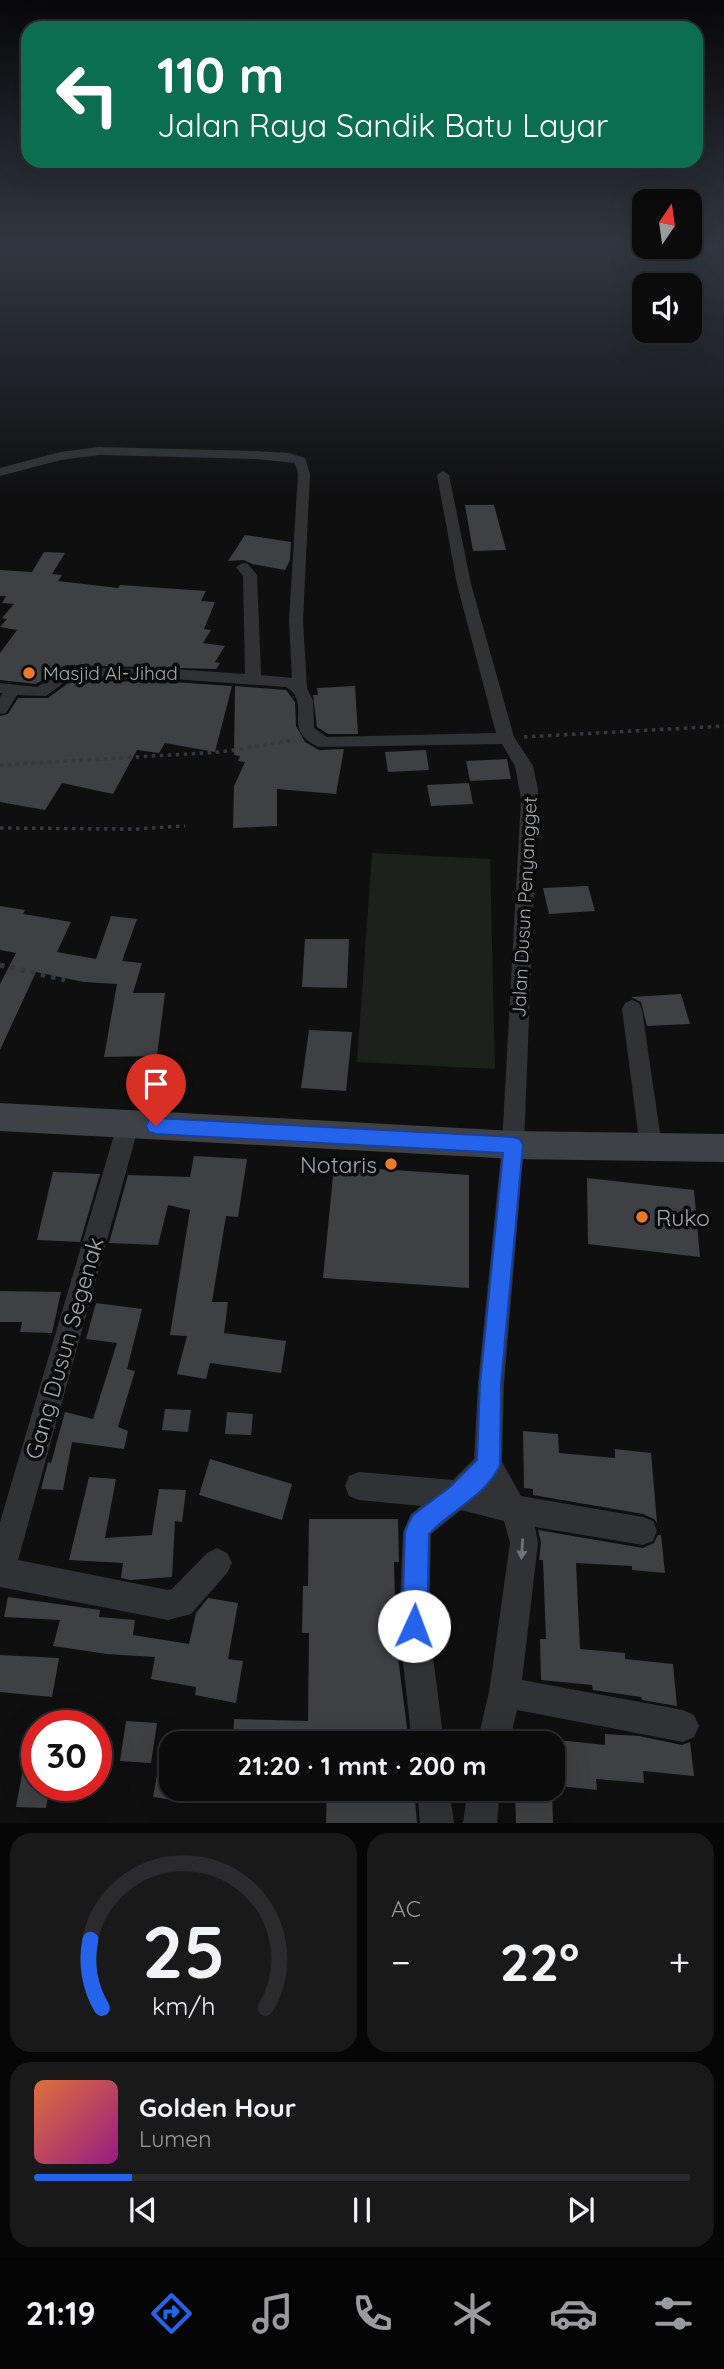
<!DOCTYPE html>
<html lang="id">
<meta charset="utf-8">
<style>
body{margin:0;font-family:Quicksand,sans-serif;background:#19191a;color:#f1f3f6;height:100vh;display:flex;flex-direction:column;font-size:26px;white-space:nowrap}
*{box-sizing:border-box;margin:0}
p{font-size:23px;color:#9a9b9d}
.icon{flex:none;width:38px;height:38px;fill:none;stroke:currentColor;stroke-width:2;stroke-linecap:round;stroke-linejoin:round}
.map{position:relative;height:1823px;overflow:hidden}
.drawer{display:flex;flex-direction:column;gap:10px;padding:10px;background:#060607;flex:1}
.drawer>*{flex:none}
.top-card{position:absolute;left:21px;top:21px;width:682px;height:147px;border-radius:21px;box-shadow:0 7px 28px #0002,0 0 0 2px #2b2b2d;background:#0b6e4f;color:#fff;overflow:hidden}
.needle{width:46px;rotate:13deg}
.tools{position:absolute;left:632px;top:189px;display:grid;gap:14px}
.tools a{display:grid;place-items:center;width:70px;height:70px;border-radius:14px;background:#0b0b0c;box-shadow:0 7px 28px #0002,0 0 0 2px #2b2b2d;font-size:35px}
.speed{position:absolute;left:21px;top:1710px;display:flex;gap:14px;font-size:35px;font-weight:700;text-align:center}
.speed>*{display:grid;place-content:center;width:91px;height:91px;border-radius:50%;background:#0b0b0c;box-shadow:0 7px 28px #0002,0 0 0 2px #2b2b2d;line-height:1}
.speed .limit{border:10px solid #d22;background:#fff;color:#111}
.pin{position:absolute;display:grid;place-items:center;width:60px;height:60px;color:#fff;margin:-72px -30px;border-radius:50% 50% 50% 0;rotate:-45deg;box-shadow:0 0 7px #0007}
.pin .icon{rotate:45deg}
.me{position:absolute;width:77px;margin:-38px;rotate:2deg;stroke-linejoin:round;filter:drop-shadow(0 0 5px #0008)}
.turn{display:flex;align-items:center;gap:24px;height:147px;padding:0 21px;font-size:32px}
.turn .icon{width:91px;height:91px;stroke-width:2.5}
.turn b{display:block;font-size:49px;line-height:60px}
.big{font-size:52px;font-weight:800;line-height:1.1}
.drawer .card{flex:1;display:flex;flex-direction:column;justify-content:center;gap:10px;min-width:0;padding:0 24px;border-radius:21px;background:#19191a}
.drawer .dial{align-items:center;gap:0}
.dial svg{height:182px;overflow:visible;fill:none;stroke:#2b2b2d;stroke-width:7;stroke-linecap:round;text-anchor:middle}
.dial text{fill:#f1f3f6;stroke:none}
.song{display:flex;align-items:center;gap:21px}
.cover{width:84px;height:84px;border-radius:10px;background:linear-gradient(135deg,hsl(20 70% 55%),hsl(310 70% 35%))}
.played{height:7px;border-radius:4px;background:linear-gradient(90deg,#2563eb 15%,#2b2b2d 15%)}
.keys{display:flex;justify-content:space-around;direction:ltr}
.heat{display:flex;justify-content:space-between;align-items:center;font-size:38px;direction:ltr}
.drawer .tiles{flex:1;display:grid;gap:10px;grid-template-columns:1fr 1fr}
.card:last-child{grid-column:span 2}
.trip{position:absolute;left:159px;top:1731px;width:406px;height:70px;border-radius:21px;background:#0b0b0c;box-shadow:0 7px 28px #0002,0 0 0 2px #2b2b2d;font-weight:800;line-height:70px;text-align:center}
.tab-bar{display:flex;height:112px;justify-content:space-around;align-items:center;background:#040405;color:#9a9b9d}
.tab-bar .icon{width:49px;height:49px}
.tab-bar .selected{color:#2563eb}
.tab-bar b{font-size:32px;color:#f1f3f6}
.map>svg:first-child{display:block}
</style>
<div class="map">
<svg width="724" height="1823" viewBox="0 0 724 1823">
<rect width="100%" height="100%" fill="#0f0f10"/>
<path fill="#1c221b" d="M372,853l118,6 5,210 -138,-7z"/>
<g fill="#3e4043">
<path d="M465,505h29l12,45 -33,1z"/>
<path d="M245,535l46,7 -1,18 -5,10 -33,-6 -8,-4 -16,1z"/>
<path d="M44,552l21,1 -13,21 10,1 -4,6 60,7 2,-3 86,6 -5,10 14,1 -11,27 7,1 -8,13 22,3 -10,16 5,1 -4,6 -149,-4 -31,19 -36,-4v-27l17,-23 -17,-3 7,-8 -5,-1 12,-14 -12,-1 4,-7h-6v-26l32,2z"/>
<path d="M71,681l102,1 59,4 -17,66 -50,-9 -6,10 -22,-3 -24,44 -51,-11 -17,27 -45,-8v-86l8,-2 10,-16h30z"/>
<path d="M235,686l51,4 9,12 1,24 9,16 14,8 25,-1 -8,45 -59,-5v37l-44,2 1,-42 11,-24 -7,-1 2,-5 -6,-1z"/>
<path d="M355,686l3,48h-30l-11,-7 -4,-32h5l-1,-7z"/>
<path d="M426,750l3,20 -41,2 -3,-20z"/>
<path d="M507,759l4,20 -41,2 -4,-20z"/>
<path d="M469,783l4,21 -42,2 -4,-21z"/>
<path d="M588,886l7,25 -46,3 -6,-26z"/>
<path d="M0,906l25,4 -2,4 48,8 -14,30 39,7 15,-43 26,3 -15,42 20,2 -9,30h32l-8,63 -53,1 13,-73 -33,-2 -48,-10 -36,78v-66l16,-31 -16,-3z"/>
<path d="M305,939h44l-2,49 -45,-1z"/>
<path d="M681,994l9,30 -43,2 -6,-24 -10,-5z"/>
<path d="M309,1030l43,2 -6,59 -45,-3z"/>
<path d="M194,1156l53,3 -9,58 -12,-1 -14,86h16l-4,31 62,8 -5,32 -71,-10 -4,16 -29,-5 10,-38 -17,-1 20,-125 -22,-5 -10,40 -49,-2 19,-68 62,2z"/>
<path d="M334,1166l135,9v113l-146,-10z"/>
<path d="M53,1172l47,2 -20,68 -43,-2z"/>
<path d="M587,1178l107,12 6,67 -112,-13z"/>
<path d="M0,1291l61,1 -9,41 -32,-1 2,-10h-22z"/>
<path d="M96,1303l46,6 -15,60 8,2 -17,56 10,4 -4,18 -52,-7 -9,48 -22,-1 7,-27 3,1 14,-51 28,7 24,-76 -31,-4z"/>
<path d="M165,1409l26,1 -3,22 -26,-2z"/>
<path d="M227,1412l26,2 -2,21 -26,-1z"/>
<path d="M523,1431l35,3 1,19 56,5v-9l36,4 6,70 -3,-4 -11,-5 -110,-19v-6l-9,-1z"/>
<path d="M210,1459l82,25 -10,36 -83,-25z"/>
<path d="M89,1477l27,2 -11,59 47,-3 7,-46 27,1 -4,32 -7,-1 -3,56 -42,3 -9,-2 2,-15 -54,-3z"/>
<path d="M309,1519h89l1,43h-5l2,80 13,101h-176l1,-24 74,2 1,-88h-7l1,-47h5z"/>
<path d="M538,1530l105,18 11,-5 4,-8h3l4,38 -33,-3v-4l-56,-3 4,86 45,4v6l48,5 4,42 -35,-6 -1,-3 -48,-7 -1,-5 -51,-5 -1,-41h6l-3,-79h-4l2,-17z"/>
<path d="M8,1597l92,13 -1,7 36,3 -2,15 56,9 7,-31 12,-15 30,5 -10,56 15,2 -7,42 -41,-8 1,-8 -45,-8 4,-22 -48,-3 -54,-8 7,-26 -56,-3z"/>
<path d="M0,1655l59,3 -7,39 -52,-5z"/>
<path d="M126,1721l31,2 -6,40 -31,-2z"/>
<path d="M605,1734l34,2 43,9 8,-3 4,34 -51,-5 1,12 -48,-4 1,11 -37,-4 -2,-46 47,5z"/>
<path d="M28,1742h9v43h13l-4,23 -30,-1z"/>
<path d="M163,1743l9,1v56l-19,-3z"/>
<path d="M327,1788h87l3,35h-91z"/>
<path d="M515,1788h37l1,35h-37z"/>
</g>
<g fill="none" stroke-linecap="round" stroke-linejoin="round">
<g stroke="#36393c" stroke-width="3.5" stroke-dasharray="3.5 4.5" stroke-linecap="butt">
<path d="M524,737l200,-11"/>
<path d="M0,765l221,-13 74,-12"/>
<path d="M0,828l137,1 48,-3"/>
</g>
<path stroke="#36393c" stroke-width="5" stroke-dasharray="4.5 6" stroke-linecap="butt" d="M0,965l65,15"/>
<g fill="#303235" fill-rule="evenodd">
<path d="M99,447l156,4 34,2 16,5 5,16 -7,147 4,67 6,13 1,27 13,9 169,-4 -39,-149 -20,-109 6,-4 6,4 22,109 43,153 19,29 5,24 -14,355 -20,239 -2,78 19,34 122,21 10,4 4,10 -4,10 -10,4 -108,-18 3,16 -16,137 161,30 11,5 5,11 -5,11 -11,5 -166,-32 -8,33h-32l12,-51 21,-149 -6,-22 -43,-11 -30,24 -2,92 15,117h-32l-13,-117 4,-94 8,-18 10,-8 -62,-6 -10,-4 -4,-10 4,-10 10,-4 94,8 21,-21 4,-75 24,-239 19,-346 -6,-33 -13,-22 -183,3c-40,-17 -5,-43 -33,-60l-113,-8 -103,-1 -24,18 -29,-1 -11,18 -6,1v-17l3,-4h-3v-10l37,4 30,-19 106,1 72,5 -2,-98 -7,-9 7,-4 5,1 9,11 4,100 31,3 -3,-57 9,-147 -3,-11 -40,-4 -156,-4 -38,5 -61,16v-8l60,-16z"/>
<path d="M632,1000l7,3 3,6 20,138 -3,7 -8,3 -8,-3 -3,-7 -18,-138 3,-6z"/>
<path d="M128,1115l8,3 3,7 -121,435 150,30 4,-1 35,-36 10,-5 10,5 5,10 -5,10 -36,41 -23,6 -168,-33v-65l117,-397 3,-7z"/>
<path d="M417,1788h32l5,35h-34z"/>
<path d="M468,1788h32l-3,35h-34z"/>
</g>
<path fill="#3e4145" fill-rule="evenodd" d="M0,1103l513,28 211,3v28l-211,-3 -513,-28z"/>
</g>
<defs><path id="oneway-solid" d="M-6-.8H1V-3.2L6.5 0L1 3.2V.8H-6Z" transform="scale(1.75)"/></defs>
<use fill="#6e7479" href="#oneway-solid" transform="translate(522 1549) rotate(94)"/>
<linearGradient id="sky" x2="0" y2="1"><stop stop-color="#080809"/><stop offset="0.49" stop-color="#313742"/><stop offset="1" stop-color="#313742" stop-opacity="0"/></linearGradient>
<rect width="724" height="500" fill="url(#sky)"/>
<path fill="#2563eb" stroke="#184099" stroke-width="2" d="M156,1118l357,19 7,2 3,6 -22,239 -1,81c-13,30 -50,46 -71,69l-2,92 -4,9 -9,3 -9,-3 -3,-9 3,-94 3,-8 5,-9 37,-28 27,-27 3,-76 23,-231 -347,-19 -7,-2 -3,-6 3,-6z"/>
<g fill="#ed792a" stroke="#0a0a0b" stroke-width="2.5">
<circle cx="29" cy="673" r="7"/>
<circle cx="391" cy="1164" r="7"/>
<circle cx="642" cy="1217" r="7"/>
</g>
<g text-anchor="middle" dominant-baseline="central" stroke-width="7" stroke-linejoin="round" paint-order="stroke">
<g font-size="19" fill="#a0aab1" stroke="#0a0a0b" text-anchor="start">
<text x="43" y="673">Masjid Al-Jihad</text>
</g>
<g font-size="19" fill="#a0aab1" stroke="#0a0a0b">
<text transform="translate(524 907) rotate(-87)">Jalan Dusun Penyangget</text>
</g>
<g font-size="23" fill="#a0aab1" stroke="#0a0a0b" text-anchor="end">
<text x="377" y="1164">Notaris</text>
<text x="656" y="1217" text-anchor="start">Ruko</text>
</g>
<g font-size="23" fill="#a0aab1" stroke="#0a0a0b">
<text transform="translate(64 1348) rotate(-74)">Gang Dusun Segenak</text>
</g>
</g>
</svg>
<div class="tools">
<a><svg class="needle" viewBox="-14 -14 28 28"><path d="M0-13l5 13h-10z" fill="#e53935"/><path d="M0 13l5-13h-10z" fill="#9a9b9d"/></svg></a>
<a><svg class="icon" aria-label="sound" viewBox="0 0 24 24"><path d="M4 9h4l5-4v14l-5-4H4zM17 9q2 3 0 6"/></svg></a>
</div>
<div class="speed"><div class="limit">30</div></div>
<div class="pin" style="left:156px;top:1126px;background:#d93025"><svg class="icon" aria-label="arrive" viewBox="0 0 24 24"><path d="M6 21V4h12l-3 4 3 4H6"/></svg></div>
<svg class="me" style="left:414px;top:1626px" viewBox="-20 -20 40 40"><circle r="19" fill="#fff"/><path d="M0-13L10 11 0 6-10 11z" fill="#2563eb"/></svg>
<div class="trip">21:20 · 1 mnt · 200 m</div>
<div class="top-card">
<div class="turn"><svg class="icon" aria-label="left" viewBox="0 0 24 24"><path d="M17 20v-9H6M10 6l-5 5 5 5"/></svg><div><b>110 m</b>Jalan Raya Sandik Batu Layar</div></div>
</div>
</div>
<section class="drawer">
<div class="tiles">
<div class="card dial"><svg viewBox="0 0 100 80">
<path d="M14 69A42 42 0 1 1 86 69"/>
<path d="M14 69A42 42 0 0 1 9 39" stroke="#2563eb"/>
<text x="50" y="56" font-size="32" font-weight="700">25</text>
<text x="50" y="72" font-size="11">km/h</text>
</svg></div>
<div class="card"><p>AC</p>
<div class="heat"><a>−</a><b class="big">22°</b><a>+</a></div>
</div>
<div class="card">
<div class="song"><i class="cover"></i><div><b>Golden Hour</b><p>Lumen</p></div></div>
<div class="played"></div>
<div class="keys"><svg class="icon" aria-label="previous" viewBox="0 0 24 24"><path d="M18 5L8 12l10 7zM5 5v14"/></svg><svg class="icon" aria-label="pause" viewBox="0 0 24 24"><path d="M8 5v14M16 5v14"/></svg><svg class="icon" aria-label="next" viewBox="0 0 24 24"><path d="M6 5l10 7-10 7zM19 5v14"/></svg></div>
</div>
</div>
</section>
<nav class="tab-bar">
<b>21:19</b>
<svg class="icon selected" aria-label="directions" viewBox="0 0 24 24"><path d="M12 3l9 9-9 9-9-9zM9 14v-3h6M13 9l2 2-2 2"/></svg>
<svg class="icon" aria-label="music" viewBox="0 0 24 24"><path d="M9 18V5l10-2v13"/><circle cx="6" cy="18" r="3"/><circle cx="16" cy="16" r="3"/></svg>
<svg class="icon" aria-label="phone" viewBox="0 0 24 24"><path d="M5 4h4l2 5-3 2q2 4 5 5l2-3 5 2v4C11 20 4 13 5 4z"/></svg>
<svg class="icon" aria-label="climate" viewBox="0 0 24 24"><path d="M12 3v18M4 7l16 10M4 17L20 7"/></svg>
<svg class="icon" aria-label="car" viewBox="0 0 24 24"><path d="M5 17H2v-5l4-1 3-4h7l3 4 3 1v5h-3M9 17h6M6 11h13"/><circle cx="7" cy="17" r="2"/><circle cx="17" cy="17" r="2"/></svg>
<svg class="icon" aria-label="filters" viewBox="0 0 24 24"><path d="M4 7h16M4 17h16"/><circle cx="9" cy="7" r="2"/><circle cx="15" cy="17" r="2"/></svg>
</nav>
